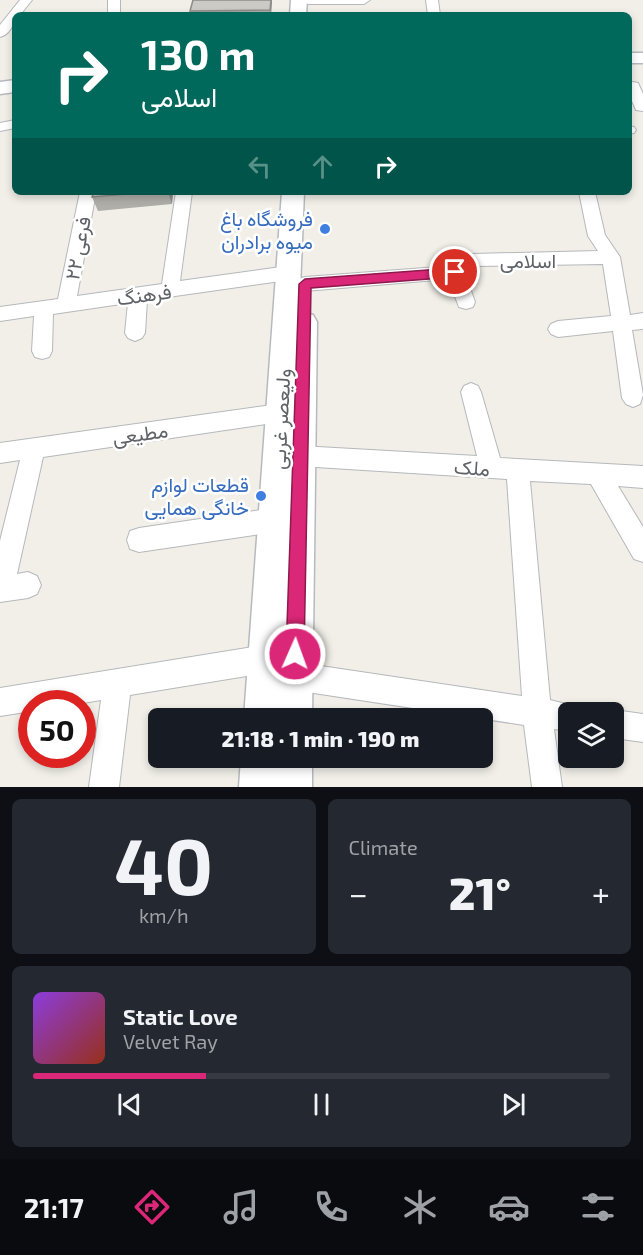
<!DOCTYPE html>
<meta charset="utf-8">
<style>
body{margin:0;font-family:"Exo 2",Vazirmatn,sans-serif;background:#242831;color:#f1f3f6;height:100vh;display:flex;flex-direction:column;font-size:22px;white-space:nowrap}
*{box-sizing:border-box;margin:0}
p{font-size:20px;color:#9ea1a6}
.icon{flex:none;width:33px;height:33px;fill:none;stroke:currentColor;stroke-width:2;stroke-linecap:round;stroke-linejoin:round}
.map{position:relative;height:787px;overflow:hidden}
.drawer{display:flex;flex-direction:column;gap:12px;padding:12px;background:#0d0f14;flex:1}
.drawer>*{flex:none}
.hud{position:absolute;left:12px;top:12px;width:620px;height:183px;border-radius:9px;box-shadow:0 3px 9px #0003;background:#00695c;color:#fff;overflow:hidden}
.tools{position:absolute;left:558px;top:702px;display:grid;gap:12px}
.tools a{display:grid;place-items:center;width:66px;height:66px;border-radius:9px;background:#171b24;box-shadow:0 3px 9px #0003;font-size:30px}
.speed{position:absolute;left:18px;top:690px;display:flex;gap:12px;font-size:30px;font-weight:700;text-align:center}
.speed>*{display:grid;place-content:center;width:78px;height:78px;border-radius:50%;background:#171b24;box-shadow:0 3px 9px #0003;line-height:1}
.speed .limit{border:9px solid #d22;background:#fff;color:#111}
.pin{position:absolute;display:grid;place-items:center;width:51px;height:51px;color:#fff;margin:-26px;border:3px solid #fff;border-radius:50%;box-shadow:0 2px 6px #0007}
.me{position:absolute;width:66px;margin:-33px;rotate:2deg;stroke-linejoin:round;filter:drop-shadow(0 0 4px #0008)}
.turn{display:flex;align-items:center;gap:21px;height:126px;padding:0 30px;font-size:27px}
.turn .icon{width:78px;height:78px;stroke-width:2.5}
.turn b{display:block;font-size:42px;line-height:51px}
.lanes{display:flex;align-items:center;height:57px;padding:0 30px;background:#0003;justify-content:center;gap:30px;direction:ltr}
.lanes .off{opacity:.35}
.big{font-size:45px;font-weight:800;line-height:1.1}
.drawer .widget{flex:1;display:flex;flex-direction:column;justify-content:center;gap:9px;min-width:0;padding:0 21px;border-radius:9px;background:#242831}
.drawer .dial{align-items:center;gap:0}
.dial b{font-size:78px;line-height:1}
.song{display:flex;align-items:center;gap:18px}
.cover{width:72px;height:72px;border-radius:9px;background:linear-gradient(135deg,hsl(270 70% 55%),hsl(10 70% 35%))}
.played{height:6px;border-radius:3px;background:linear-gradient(90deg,#db2777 30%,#363941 30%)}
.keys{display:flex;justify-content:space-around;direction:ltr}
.heat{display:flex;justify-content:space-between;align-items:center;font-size:33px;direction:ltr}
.drawer .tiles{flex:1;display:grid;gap:12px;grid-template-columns:1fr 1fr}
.widget:last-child{grid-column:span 2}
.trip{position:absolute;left:148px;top:708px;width:345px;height:60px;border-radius:9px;background:#171b24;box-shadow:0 3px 9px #0003;font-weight:800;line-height:60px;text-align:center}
.dock{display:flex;height:96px;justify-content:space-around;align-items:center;background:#090b0e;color:#9ea1a6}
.dock .icon{width:42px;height:42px}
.dock .current{color:#db2777}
.dock b{font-size:27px;color:#f1f3f6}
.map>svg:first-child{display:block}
</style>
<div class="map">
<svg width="643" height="787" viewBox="0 0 643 787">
<rect width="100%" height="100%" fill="#f1efe8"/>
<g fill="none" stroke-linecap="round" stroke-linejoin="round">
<defs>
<g id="minor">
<path d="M20,0h12l-12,15h-5c0,9 -6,20 -15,22v-12z"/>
<rect x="108" y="0" width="12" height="15"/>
<path d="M302,0h68l-6,4h-56z"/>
<path d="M426,0h12l2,15h-12z"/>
<path d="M633,82l5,1 5,11v17l-7,-1 -8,-18v-9z"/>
<path d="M15,120v8l-15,3v-8z"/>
<path d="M628,126l6,1 2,3 -2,3 -6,1z"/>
<path d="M80,192h16l-19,104 85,-12 14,-92h16l-12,89 108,-15 6,2 3,5 -3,5 -6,2 -141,20 -2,33 -3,5 -7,3 -7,-3 -3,-5 3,-30 -75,11 -1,37 -3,6 -7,2 -7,-2 -3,-6 2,-35 -34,5v-14l58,-8z"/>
<path d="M579,192h16l10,43 15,22 10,58 13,-2v16l-11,1 11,65 -3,9 -7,3 -7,-3 -4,-6 -9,-67 -55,6 -7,-3 -3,-5 3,-5 7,-3 53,-5 -8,-52 -126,2 -12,8 10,28 -2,5 -7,2 -7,-2 -11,-28 -143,12 -7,-2 -2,-5 2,-5 7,-2 146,-11 22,-12 125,-3 -10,-15z"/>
<path d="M471,383l7,3 3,6 19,66 143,8v22l-25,-2 25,41v35l-9,-3 -43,-75 -61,-3 20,219 28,7 2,5h-12v19l-14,-2 8,58h-30l-8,-62 -230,-35 -10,-4 -4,-10 4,-10 10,-4 228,34 -15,-217 -207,-13 -8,-3 -3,-7 3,-7 8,-3 177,10 -16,-64 3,-6z"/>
<path d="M280,404l8,2 3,7 -3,7 -8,2 -237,35 -26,117 11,-2 9,4 4,9 -4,9 -9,4 -28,4v-61l20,-81 -20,3v-20z"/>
<path d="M274,508l8,4 4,8 -4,8 -8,4 -135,20 -9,-3 -3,-9 3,-9 9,-3z"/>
<path d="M265,645l10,4 4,10 -4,10 -10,4 -135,22 -11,92h-30l12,-87 -24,4h-45v7l-32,5v-28z"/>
<path d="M614,710l29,4v28l-29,-4v-26h-7z"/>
</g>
<g id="secondary">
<path d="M291,0h16l-1,15h-16z"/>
<rect x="628" y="53" width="15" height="10"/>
<path d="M15,80v12l-15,2v-12z"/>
<path d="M282,192h22l-5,121 5,-1 9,3 4,7 -5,396h-68z"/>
<path d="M241,758h71v29h-73z"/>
</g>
</defs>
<use href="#minor" stroke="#b5b8bc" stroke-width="2"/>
<use href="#secondary" stroke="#b6babf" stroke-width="3"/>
<use href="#minor" fill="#fff" fill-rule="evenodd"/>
<use href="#secondary" fill="#fff" fill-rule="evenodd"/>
</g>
<g fill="#afaea9">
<path d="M193,0h79l-1,15h-80l-1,-4z"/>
<path d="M94,192h79l-1,12 -74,7 -6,-14z"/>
</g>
<g fill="#8f8d8a">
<path d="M271,0h1l-1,15 -1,-5z"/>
<path d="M168,192h5l-1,12z"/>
</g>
<g fill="#cccac5" stroke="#8f8d8a" stroke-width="1.5">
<path d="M193,0h78l-1,10 -80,1z"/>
<path d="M94,192h57l-59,5z"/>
</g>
<path fill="#db2777" stroke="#8e194d" stroke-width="1.5" d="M455,268l6,4 -6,5 -144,11 -7,366 -3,7 -6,2 -6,-2 -3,-7 13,-370 6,-5z"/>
<g fill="#3f7fe0" stroke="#fff" stroke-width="2">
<circle cx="325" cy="229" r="6"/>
<circle cx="261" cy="496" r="6"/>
</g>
<g text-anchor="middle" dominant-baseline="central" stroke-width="5" stroke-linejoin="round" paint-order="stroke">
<g font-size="20" fill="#366cbe" stroke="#fff" text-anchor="end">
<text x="313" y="218">فروشگاه باغ<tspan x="313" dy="23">میوه برادران</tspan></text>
<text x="249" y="484">قطعات لوازم<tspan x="249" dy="23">خانگی همایی</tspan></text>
</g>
<g font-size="20" fill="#5f6368" stroke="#fff">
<text transform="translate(77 248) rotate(-79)">فرعی ۲۲</text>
<text x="528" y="260">اسلامی</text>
<text transform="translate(144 294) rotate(-8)">فرهنگ</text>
<text transform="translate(280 419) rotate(-87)">ولیعصر غربی</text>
<text transform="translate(140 433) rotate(-8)">مطیعی</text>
<text transform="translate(472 467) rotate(4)">ملک</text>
</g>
</g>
</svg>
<div class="tools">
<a><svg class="icon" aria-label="layers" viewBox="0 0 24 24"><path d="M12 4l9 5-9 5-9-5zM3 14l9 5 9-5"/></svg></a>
</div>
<div class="speed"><div class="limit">50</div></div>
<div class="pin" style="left:455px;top:272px;background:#d93025"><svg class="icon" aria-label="arrive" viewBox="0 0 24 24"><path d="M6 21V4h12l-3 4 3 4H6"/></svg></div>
<svg class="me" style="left:295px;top:654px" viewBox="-20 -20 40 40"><circle r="17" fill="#db2777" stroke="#fff" stroke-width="3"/><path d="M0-11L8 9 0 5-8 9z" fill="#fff"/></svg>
<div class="trip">21:18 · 1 min · 190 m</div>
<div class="hud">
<div class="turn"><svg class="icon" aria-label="right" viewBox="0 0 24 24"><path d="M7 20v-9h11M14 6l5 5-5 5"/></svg><div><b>130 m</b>اسلامی</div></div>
<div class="lanes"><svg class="icon off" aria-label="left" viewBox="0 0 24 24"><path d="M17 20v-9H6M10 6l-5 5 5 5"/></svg><svg class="icon off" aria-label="ahead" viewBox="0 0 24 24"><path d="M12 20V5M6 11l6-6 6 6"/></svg><svg class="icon" aria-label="right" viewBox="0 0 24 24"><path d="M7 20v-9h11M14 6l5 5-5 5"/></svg></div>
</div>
</div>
<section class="drawer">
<div class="tiles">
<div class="widget dial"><b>40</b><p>km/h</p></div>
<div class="widget"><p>Climate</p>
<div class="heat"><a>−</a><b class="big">21°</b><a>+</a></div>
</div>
<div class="widget">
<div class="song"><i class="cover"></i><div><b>Static Love</b><p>Velvet Ray</p></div></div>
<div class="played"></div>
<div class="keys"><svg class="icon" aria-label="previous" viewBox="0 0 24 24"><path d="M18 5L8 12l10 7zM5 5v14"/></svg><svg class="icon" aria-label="pause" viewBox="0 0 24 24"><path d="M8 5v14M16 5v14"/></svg><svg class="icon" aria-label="next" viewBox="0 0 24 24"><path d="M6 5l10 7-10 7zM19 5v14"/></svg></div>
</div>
</div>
</section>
<nav class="dock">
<b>21:17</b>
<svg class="icon current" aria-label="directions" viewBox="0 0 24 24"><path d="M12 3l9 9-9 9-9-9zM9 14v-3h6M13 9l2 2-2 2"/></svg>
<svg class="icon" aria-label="music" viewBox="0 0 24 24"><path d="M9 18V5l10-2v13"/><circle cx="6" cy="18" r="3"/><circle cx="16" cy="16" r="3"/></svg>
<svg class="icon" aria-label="phone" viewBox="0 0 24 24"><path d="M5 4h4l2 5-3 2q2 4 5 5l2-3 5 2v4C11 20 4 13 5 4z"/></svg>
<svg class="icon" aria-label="climate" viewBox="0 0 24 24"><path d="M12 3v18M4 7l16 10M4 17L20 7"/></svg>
<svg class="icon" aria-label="car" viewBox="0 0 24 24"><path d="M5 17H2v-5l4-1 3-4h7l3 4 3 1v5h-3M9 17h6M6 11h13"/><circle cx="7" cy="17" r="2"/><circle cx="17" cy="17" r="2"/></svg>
<svg class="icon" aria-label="filters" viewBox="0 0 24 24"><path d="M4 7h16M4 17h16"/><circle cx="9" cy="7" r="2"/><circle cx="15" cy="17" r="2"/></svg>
</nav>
